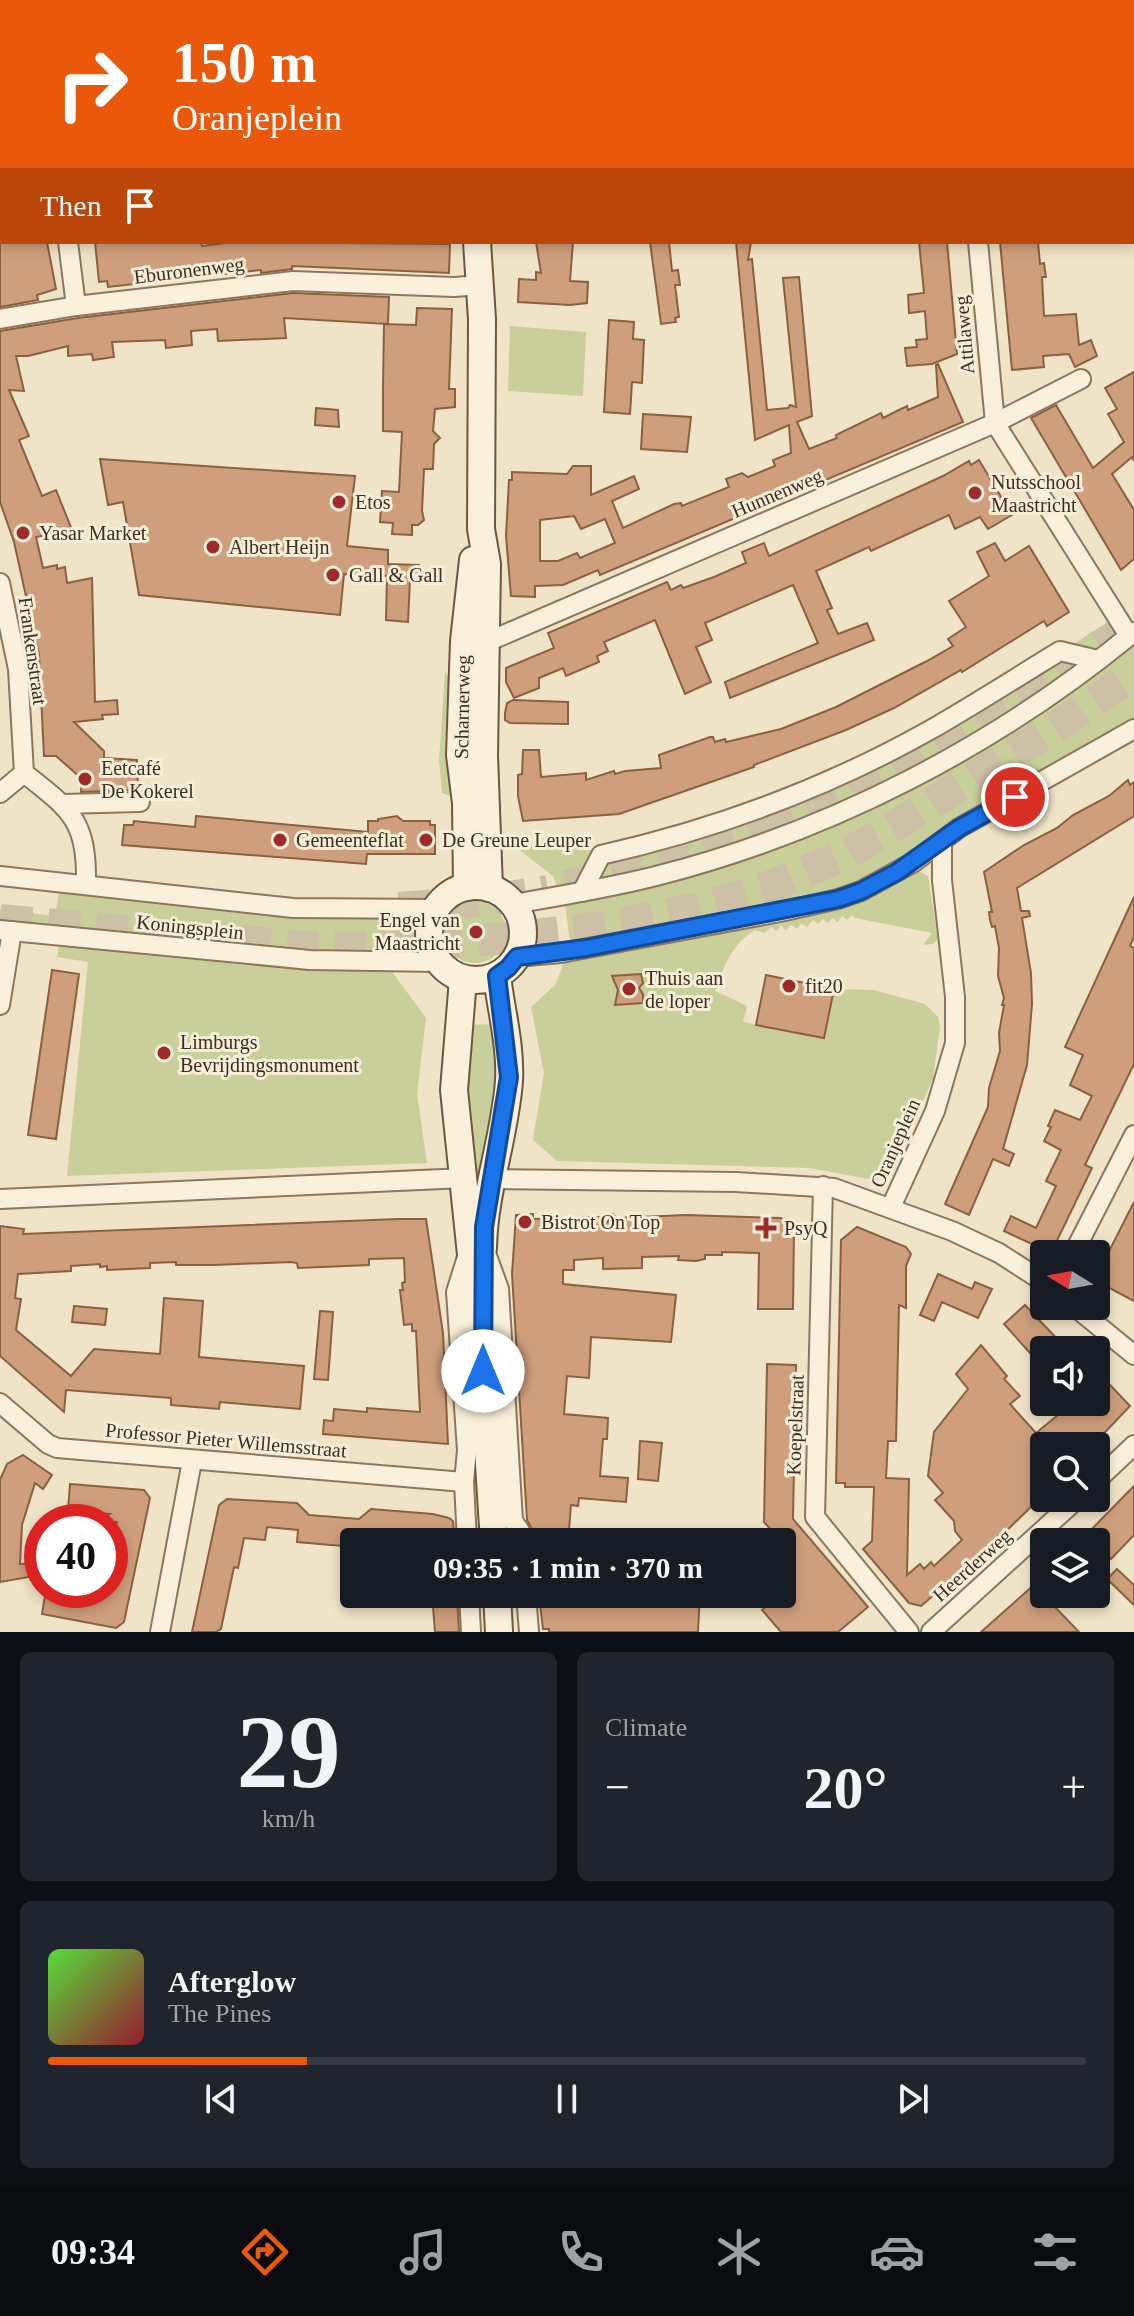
<!DOCTYPE html>
<meta charset="utf-8">
<style>
body{margin:0;font-family:"Times New Roman",serif;background:#20242c;color:#f1f3f6;height:100vh;display:flex;flex-direction:column;font-size:30px;white-space:nowrap}
*{box-sizing:border-box;margin:0}
p{font-size:26px;color:#9ea1a6}
.icon{flex:none;width:44px;height:44px;fill:none;stroke:currentColor;stroke-width:2;stroke-linecap:round;stroke-linejoin:round}
.map{position:relative;height:1632px;overflow:hidden}
.panel{display:flex;flex-direction:column;gap:20px;padding:20px;background:#0d0f14;flex:1}
.panel>*{flex:none}
.banner{position:absolute;left:0px;top:0px;width:1134px;height:244px;box-shadow:0 4px 12px #0003;background:#ea580c;color:#fff;overflow:hidden}
.needle{width:52px;rotate:281deg}
.buttons{position:absolute;left:1030px;top:1240px;display:grid;gap:16px}
.buttons a{display:grid;place-items:center;width:80px;height:80px;border-radius:8px;background:#171b24;box-shadow:0 4px 12px #0003;font-size:40px}
.speed{position:absolute;left:24px;top:1504px;display:flex;gap:16px;font-size:40px;font-weight:700;text-align:center}
.speed>*{display:grid;place-content:center;width:104px;height:104px;border-radius:50%;background:#171b24;box-shadow:0 4px 12px #0003;line-height:1}
.speed .limit{border:12px solid #d22;background:#fff;color:#111}
.pin{position:absolute;display:grid;place-items:center;width:68px;height:68px;color:#fff;margin:-34px;border:4px solid #fff;border-radius:50%;box-shadow:0 2px 8px #0007}
.me{position:absolute;width:88px;margin:-44px;rotate:0deg;stroke-linejoin:round;filter:drop-shadow(0 0 6px #0008)}
.turn{display:flex;align-items:center;gap:28px;height:168px;padding:0 40px;font-size:36px}
.turn .icon{width:104px;height:104px;stroke-width:2.5}
.turn b{display:block;font-size:56px;line-height:68px}
.then{display:flex;align-items:center;height:76px;padding:0 40px;background:#0003;gap:16px;font-size:30px}
.big{font-size:60px;font-weight:600;line-height:1.1}
.panel .tile{flex:1;display:flex;flex-direction:column;justify-content:center;gap:12px;min-width:0;padding:0 28px;border-radius:12px;background:#20242c}
.panel .dial{align-items:center;gap:0}
.dial b{font-size:104px;line-height:1}
.song{display:flex;align-items:center;gap:24px}
.cover{width:96px;height:96px;border-radius:12px;background:linear-gradient(135deg,hsl(110 70% 55%),hsl(350 70% 35%))}
.played{height:8px;border-radius:4px;background:linear-gradient(90deg,#ea580c 25%,#363941 25%)}
.keys{display:flex;justify-content:space-around;direction:ltr}
.heat{display:flex;justify-content:space-between;align-items:center;font-size:44px;direction:ltr}
.panel .tiles{flex:1;display:grid;gap:20px;grid-template-columns:1fr 1fr}
.tile:last-child{grid-column:span 2}
.trip{position:absolute;left:340px;top:1528px;width:456px;height:80px;border-radius:8px;background:#171b24;box-shadow:0 4px 12px #0003;font-weight:600;line-height:80px;text-align:center}
.dock{display:flex;height:128px;justify-content:space-around;align-items:center;background:#090b0e;color:#9ea1a6}
.dock .icon{width:56px;height:56px}
.dock .on{color:#ea580c}
.dock b{font-size:36px;color:#f1f3f6}
.map>svg:first-child{display:block}
</style>
<div class="map">
<svg width="1134" height="1632" viewBox="0 0 1134 1632">
<rect width="100%" height="100%" fill="#f0e4c8"/>
<g fill="#c9cf9b">
<path d="M510,326l76,6 -3,64 -75,-5z"/>
<path d="M1092,631l18,25 24,-20v83l-181,105 -59,45 -40,20 -284,55 -4,-34 -13,-34 -40,-31 71,-2 13,12 140,-33 318,-163z"/>
<path d="M445,671l6,11 4,124 -5,-10 -8,-3 -3,-33z"/>
<path d="M915,869l13,7 10,63 -5,5 -10,1 9,-12 -77,-15 -3,-3 -5,5 -5,-4 -4,6 -6,-4 -4,5 -5,-4 -5,5 -5,-4 -6,7 -6,-4 -4,6 -6,-4 -5,5 -5,-4 -5,5 -5,-4 -6,6 -10,-3c-24,15 -31,36 -40,61l32,15 -4,16 81,16 10,-49 40,1 51,14 13,13 2,10 -7,52 -44,95 -15,6 -65,-12 -252,-7 -24,-21 11,-67 -13,-66 25,-23 9,-26 254,-50z"/>
<path d="M60,886l324,29 3,42 -72,-1 -315,-32v-14l55,6z"/>
<circle cx="475" cy="932" r="31"/>
<path d="M60,940l190,24 140,5 36,49 -9,76 10,69 -360,13 21,-214 -31,-5z"/>
<path d="M497,1024l4,30 -25,186 -15,-146 5,-69z"/>
</g>
<g fill="#cf9f7d" stroke="#8d5f41" stroke-width="2" fill-rule="evenodd">
<path d="M0,242h47l9,47 -19,6 1,5 -38,7z"/>
<path d="M95,242h106l1,4 32,-4 216,2 -1,29 -157,-7v3l-31,4v-3l-153,17 -1,-6 -8,1z"/>
<path d="M536,242h37l-3,39 18,1 -1,21 -17,2 -52,-3 1,-23 17,1v-8l5,1z"/>
<path d="M650,242h19l3,29 6,-1 2,15h-5l4,32 -4,1 1,4 -15,2z"/>
<path d="M736,242h15l-3,18 4,-1 15,151 21,-2 2,-3 6,2 -13,-129 16,-1 13,139 -15,6 12,27 28,-11 -1,-3 45,-22 2,5 24,-12 1,4 30,-13 -2,-32 2,-1 25,58 -363,153 -2,-5 -35,15 -28,1v11l-24,-1 -5,-60 3,-56h3v-8l55,2 6,-8h18v29l43,-19 5,13 -27,12 11,27 51,-24 7,-1 1,3 47,-19 -3,-8 16,-6 6,4 27,-11 -2,-6 18,-7 -2,-28 -34,15zM574,516l7,13 24,-10 10,24 -35,15 -3,-5 -19,8h-18v-41z"/>
<path d="M919,242h28l10,112 -25,10 -25,2 -2,-18 12,-1 -1,-7 11,-1 -2,-28 -16,2 -1,-18 16,-2z"/>
<path d="M1000,242h38l2,22 4,-1 2,14h-4l2,39 32,-2 3,31 12,-5 6,16 -22,11 -6,-13 -26,2 1,11 -32,3z"/>
<path d="M293,293l96,4 -1,27 -104,-6 2,20 -68,3 -1,-12 -26,2 1,14 -26,3 -1,-8 -53,2 2,15 -21,3 -1,-6 -24,2v-10l-40,10h-12l8,35 -15,-1 20,46 -10,4 23,56 14,-6 16,40 -36,7 7,31 14,-3v4l8,-2 2,16 25,-5 3,124 22,-2 1,14 -16,1 1,4 -29,3 30,29v7l33,2 1,30 -57,2 1,-13 -26,-23h-12l-5,-101 -25,-113 -14,-40v-171l78,-13z"/>
<path d="M417,308l35,1 -3,80h6v18l-20,2 -2,22 7,7 -6,6 -1,25h-9l-2,42 2,9 -6,5h-6v10l-20,-1 1,-11 -13,-1 2,-31 17,1 3,-60 -19,-1v-45l1,-62 32,1z"/>
<path d="M609,320l25,2 -1,17 11,1 -2,43 -10,-1 -2,32 -26,-2z"/>
<path d="M1134,372v89l-2,-4 -20,17 22,36v49l-13,11 -90,-152 25,-13 37,63 31,-26 -16,-28 9,-5 -12,-21z"/>
<path d="M316,408l22,2 1,17 -24,-2z"/>
<path d="M643,414l48,3 -4,35 -46,-3z"/>
<path d="M100,459l255,17 -8,70 41,4v14l31,1 -1,15h-8l-2,42 -22,-2 1,-44 -43,-2 -4,41 -201,-20 -16,-93 -15,3z"/>
<path d="M979,460l33,55 -24,14 -8,-12 -25,12 -6,-14 -78,36 -2,-4 -53,24 16,37 -5,2 11,24 29,-11 7,17 -144,58 -5,-16 93,-39 -25,-58 -88,38 7,17 -16,7 15,35 -26,12 -30,-74 -51,22 4,9 -11,5 2,6 -33,14 -3,-8 -24,10v10l-25,10 -8,-16v-14l48,-20 -6,-15 119,-51 4,8 10,-5 2,3 31,-11 32,-14 -4,-11 22,-9 5,13 174,-80 26,-15 2,4z"/>
<path d="M995,543l10,18 24,-15 40,66 -22,14 -3,-5 -82,51 -1,-2 -67,38 -48,22 -92,35v2l-135,47 -96,7 -5,-25v-21l4,-1 1,-24h16l2,27 45,-4v7l28,-9 1,3 10,-3 36,-3 -2,-13 51,-18h3l2,5 10,-3 1,3 55,-13 55,-22 91,-46 26,-15 -5,-7 18,-12 -17,-26 40,-25 -12,-24z"/>
<path d="M513,700l55,2v22l-58,-1 -5,-3v-7l2,-10z"/>
<path d="M1128,780l2,5 4,-3v34l-117,72 4,23h8l1,5 -8,2 9,55 1,31 -5,61 -24,84 11,5 -5,12 -16,-7 -24,56 -24,-11 43,-97 1,-19 11,-37 -1,-18 5,-28h-2l2,-7 -6,-22 1,-28 -4,-22 -3,1 -2,-7 -1,-8h3l-8,-40 40,-27 33,-17 16,-13 36,-19z"/>
<path d="M196,816l172,16v-11h10v-2l19,-3 6,5h27v4h5v29h-68l-1,10 -244,-19 2,-20h9l1,-4 61,6z"/>
<path d="M1134,897v40l-4,9 4,2v116l-49,101 7,3 -41,85 -47,-22 7,-15 25,12 20,-42 -10,-5 15,-31 -17,-9 7,-14 -3,-1 7,-16 25,10 12,-24 -22,-11 13,-30 -18,-8z"/>
<path d="M52,970l27,4 -23,165 -28,-4z"/>
<path d="M641,974l2,9 -4,5 4,6v9l-28,2 3,-15 -6,-14z"/>
<path d="M766,975l68,14 -10,49 -68,-13z"/>
<path d="M1134,1202v99l-38,-20v-4z"/>
<path d="M533,1214v5l66,-2 7,7 7,-10 4,4 69,-3 94,3 9,3 5,9 -1,79h-35l1,-56 -37,-1v3h-17v4l-9,2 -18,-1 1,-4 -37,1v11l-39,1v-11l-29,2v10h-11v14l113,11 -5,47 -80,-5 -2,41 -22,-2 -3,38 44,4 -1,21h-4l-3,37 28,2 -2,24 -47,-4 -1,8 -7,-1 -3,37h-35l-1,-13 -5,-9 -15,-246 4,-59z"/>
<path d="M398,1219h28l17,114 5,111 -125,-10 1,-14 9,1 1,-12 33,3v-4l53,4 -4,-81h-4v-7l-8,1 -4,-35h3l-1,-7 3,-1 -1,-24 -35,1v6l-71,3 -1,-5 -6,-1 -77,3h-38v-3l-26,1v5l-43,2v-4l-7,1v-3l-29,2v5l-53,3 -3,24 6,1 -5,31 55,46 23,-27 66,5 4,-56 39,3 -4,56 105,9 -4,43 -80,-7 -1,7 -48,-4v-7l-105,-8 -2,22 -64,-56v-130l24,3 -1,5z"/>
<path d="M857,1227l49,20 5,7 -5,12v42l-7,-3 -3,136h-8l-2,37 23,1 -2,96 13,-11 4,5 7,-7 3,4 28,-26 -7,-9 -1,-10 -19,-21 8,-7 -15,-17 6,-44 34,-43 -12,-15 25,-29 26,31 -3,3 16,17 -10,8 26,29 28,-23 -7,-8h39v-32l34,36 -38,40h-48v48l-54,53 -69,59 -12,-3 -46,-54 9,-8 2,-54h-29v-4h-9l5,-243z"/>
<path d="M938,1274l34,15 3,-7 17,7 -14,29 -36,-16 -8,19 -14,-6z"/>
<path d="M1025,1305l16,17 27,28h-24v13l-10,-10 -2,2 -2,-2 -26,-29z"/>
<path d="M74,1306l33,3 -2,16 -33,-3z"/>
<path d="M320,1311l13,1 -5,68 -14,-1z"/>
<path d="M767,1364l29,1 -3,154 75,88 -30,25h-57l-19,-22 26,-22 -6,-7v-39h-16l9,-8 -11,-12z"/>
<path d="M640,1441l22,2 -4,38 -20,-2z"/>
<path d="M23,1455l29,20 -9,14 -8,-6 -13,42 -2,39 18,-1 -3,13 -35,6v-102l7,-16z"/>
<path d="M70,1484l74,6 6,8 -26,124 -8,6 -74,-14 4,-24 56,8 1,-8h7v-33l7,-35h-19l12,-8 -42,-4z"/>
<path d="M1134,1486v49l-23,24 -15,-17h-17z"/>
<path d="M227,1499l70,4 12,12 50,4 12,-10 62,5 16,4 4,3 2,21 -89,-6 -1,6h-11v5l-57,-5 1,-12 -31,-3 -2,13 -21,-2 -6,30 -4,-1 -13,62 -5,3h-24l27,-127z"/>
<path d="M1117,1569l17,16v20l-27,-26z"/>
<path d="M1044,1576v18h21l-12,11 26,27h-98z"/>
<path d="M432,1594h25l2,38h-24z"/>
<path d="M549,1594h151l-2,38h-149v-3h-6l-3,-25h8z"/>
</g>
<g fill="none" stroke-linecap="round" stroke-linejoin="round">
<g stroke="#ccc0a6" stroke-width="32" stroke-dasharray="32 16" stroke-linecap="butt">
<path d="M766,834l85,-37 91,-48 192,-125"/>
<path d="M566,886l139,-32 80,-33"/>
<path d="M399,908l84,-7 65,-10"/>
<path d="M0,920l317,28 71,-1 120,-9 95,-11 93,-18 75,-23 73,-31 49,-28 174,-107 67,-47"/>
</g>
<defs>
<g id="street">
<path d="M960,0v2"/>
<path d="M189,2l1,-2"/>
<path d="M0,113h2"/>
<path d="M68,242l8,64"/>
<path d="M978,242l17,181 134,213"/>
<path d="M0,319l76,-13 217,-25 161,6 27,-2"/>
<path d="M0,583l18,86 6,104c47,37 63,47 62,111"/>
<path d="M487,642l508,-219 86,-44"/>
<path d="M0,793l24,-20"/>
<path d="M63,804l77,-2"/>
<path d="M0,876l293,32 142,1"/>
<path d="M582,892l19,-37c115,-26 226,-67 329,-125 44,-25 87,-53 130,-79l38,9"/>
<path d="M513,904c47,-8 96,-16 143,-28 174,-44 340,-130 478,-244"/>
<path d="M0,930l310,30 128,2"/>
<path d="M517,957l44,-4 224,-42 53,-12 23,-8 53,-29 45,-34 175,-99"/>
<path d="M0,1005l12,-74"/>
<path d="M491,1179l245,3 98,6 118,43 47,22 45,29"/>
<path d="M823,1186l-8,331 94,115"/>
<path d="M0,1199l465,-21"/>
<path d="M891,1207l44,-96 20,-68v-46l-13,-117v-39"/>
<path d="M483,1245l16,44 14,232 7,10 1,11"/>
<path d="M1073,1254l61,-119"/>
<path d="M467,1257l-11,35 11,158 -3,32 3,60"/>
<path d="M1074,1306l60,49"/>
<path d="M0,1403l48,41 9,4 407,34"/>
<path d="M1096,1481l38,-36"/>
<path d="M469,1594l2,38"/>
<path d="M526,1594l3,38"/>
<path d="M160,1632l32,-171"/>
<path d="M931,1632l147,-134"/>
</g>
<g id="secondary">
<path d="M493,2v-2"/>
<path d="M477,242l5,77 -1,210 6,35 -3,192 5,132"/>
<circle cx="476" cy="933" r="47"/>
<path d="M467,887l-1,-84 -6,-48 4,-114 9,-81"/>
<path d="M463,979l-9,111 29,281 11,171"/>
<path d="M483,1248c1,-57 22,-111 26,-167 2,-35 -8,-71 -12,-105"/>
<path d="M497,1594l2,38"/>
</g>
</defs>
<use href="#street" stroke="#8d765c" stroke-width="22"/>
<use href="#secondary" stroke="#6f573f" stroke-width="30"/>
<use href="#street" stroke="#faf1dc" stroke-width="18"/>
<use href="#secondary" stroke="#faf1dc" stroke-width="26"/>
</g>
<g fill="none" stroke-linecap="round" stroke-linejoin="round">
<defs>
<path id="route" d="M483,1371l1,-144 25,-150 -12,-101 11,-8 9,-11 69,-9 252,-49 23,-8 36,-19 62,-44 56,-31"/>
</defs>
<use href="#route" stroke="#114b97" stroke-width="20"/>
<use href="#route" stroke="#1a73e8" stroke-width="14"/>
</g>
<g fill="#9e2a2b" stroke="#f7eed8" stroke-width="3">
<circle cx="975" cy="493" r="8"/>
<circle cx="339" cy="502" r="8"/>
<circle cx="23" cy="533" r="8"/>
<circle cx="213" cy="547" r="8"/>
<circle cx="333" cy="575" r="8"/>
<circle cx="85" cy="779" r="8"/>
<circle cx="280" cy="840" r="8"/>
<circle cx="426" cy="840" r="8"/>
<circle cx="476" cy="932" r="8"/>
<circle cx="789" cy="986" r="8"/>
<circle cx="629" cy="989" r="8"/>
<circle cx="164" cy="1053" r="8"/>
<circle cx="525" cy="1222" r="8"/>
<path d="M762 1216h8v8h8v8h-8v8h-8v-8h-8v-8h8z"/>
</g>
<g text-anchor="middle" dominant-baseline="central" stroke-width="6" stroke-linejoin="round" paint-order="stroke">
<g font-size="20" fill="#3d2e20" stroke="#f7eed8">
<text transform="translate(189 270) rotate(-7)">Eburonenweg</text>
<text transform="translate(964 335) rotate(-95)">Attilaweg</text>
<text transform="translate(777 493) rotate(-23)">Hunnenweg</text>
<text transform="translate(33 651) rotate(82)">Frankenstraat</text>
<text transform="translate(462 707) rotate(-89)">Scharnerweg</text>
<text transform="translate(190 927) rotate(6)">Koningsplein</text>
<text transform="translate(895 1143) rotate(-66)">Oranjeplein</text>
<text transform="translate(795 1425) rotate(-88)">Koepelstraat</text>
<text transform="translate(226 1440) rotate(5)">Professor Pieter Willemsstraat</text>
<text transform="translate(972 1565) rotate(-42)">Heerderweg</text>
</g>
<g font-size="20" fill="#3d2e20" stroke="#f7eed8" text-anchor="start">
<text x="991" y="482">Nutsschool<tspan x="991" dy="23">Maastricht</tspan></text>
<text x="355" y="502">Etos</text>
<text x="39" y="533">Yasar Market</text>
<text x="229" y="547">Albert Heijn</text>
<text x="349" y="575">Gall &amp; Gall</text>
<text x="101" y="768">Eetcafé<tspan x="101" dy="23">De Kokerel</tspan></text>
<text x="296" y="840">Gemeenteflat</text>
<text x="442" y="840">De Greune Leuper</text>
<text x="460" y="920" text-anchor="end">Engel van<tspan x="460" dy="23">Maastricht</tspan></text>
<text x="645" y="978">Thuis aan<tspan x="645" dy="23">de loper</tspan></text>
<text x="805" y="986">fit20</text>
<text x="180" y="1042">Limburgs<tspan x="180" dy="23">Bevrijdingsmonument</tspan></text>
<text x="541" y="1222">Bistrot On Top</text>
<text x="784" y="1228">PsyQ</text>
</g>
</g>
</svg>
<div class="buttons">
<a><svg class="needle" viewBox="-14 -14 28 28"><path d="M0-13l5 13h-10z" fill="#e53935"/><path d="M0 13l5-13h-10z" fill="#9ea1a6"/></svg></a>
<a><svg class="icon" aria-label="sound" viewBox="0 0 24 24"><path d="M4 9h4l5-4v14l-5-4H4zM17 9q2 3 0 6"/></svg></a>
<a><svg class="icon" aria-label="search" viewBox="0 0 24 24"><circle cx="10" cy="10" r="6"/><path d="M15 15l6 6"/></svg></a>
<a><svg class="icon" aria-label="layers" viewBox="0 0 24 24"><path d="M12 4l9 5-9 5-9-5zM3 14l9 5 9-5"/></svg></a>
</div>
<div class="speed"><div class="limit">40</div></div>
<div class="pin" style="left:1015px;top:797px;background:#d93025"><svg class="icon" aria-label="arrive" viewBox="0 0 24 24"><path d="M6 21V4h12l-3 4 3 4H6"/></svg></div>
<svg class="me" style="left:483px;top:1371px" viewBox="-20 -20 40 40"><circle r="19" fill="#fff"/><path d="M0-13L10 11 0 6-10 11z" fill="#1a73e8"/></svg>
<div class="trip">09:35 · 1 min · 370 m</div>
<div class="banner">
<div class="turn"><svg class="icon" aria-label="right" viewBox="0 0 24 24"><path d="M7 20v-9h11M14 6l5 5-5 5"/></svg><div><b>150 m</b>Oranjeplein</div></div>
<div class="then">Then<svg class="icon" aria-label="arrive" viewBox="0 0 24 24"><path d="M6 21V4h12l-3 4 3 4H6"/></svg></div>
</div>
</div>
<section class="panel">
<div class="tiles">
<div class="tile dial"><b>29</b><p>km/h</p></div>
<div class="tile"><p>Climate</p>
<div class="heat"><a>−</a><b class="big">20°</b><a>+</a></div>
</div>
<div class="tile">
<div class="song"><i class="cover"></i><div><b>Afterglow</b><p>The Pines</p></div></div>
<div class="played"></div>
<div class="keys"><svg class="icon" aria-label="previous" viewBox="0 0 24 24"><path d="M18 5L8 12l10 7zM5 5v14"/></svg><svg class="icon" aria-label="pause" viewBox="0 0 24 24"><path d="M8 5v14M16 5v14"/></svg><svg class="icon" aria-label="next" viewBox="0 0 24 24"><path d="M6 5l10 7-10 7zM19 5v14"/></svg></div>
</div>
</div>
</section>
<nav class="dock">
<b>09:34</b>
<svg class="icon on" aria-label="directions" viewBox="0 0 24 24"><path d="M12 3l9 9-9 9-9-9zM9 14v-3h6M13 9l2 2-2 2"/></svg>
<svg class="icon" aria-label="music" viewBox="0 0 24 24"><path d="M9 18V5l10-2v13"/><circle cx="6" cy="18" r="3"/><circle cx="16" cy="16" r="3"/></svg>
<svg class="icon" aria-label="phone" viewBox="0 0 24 24"><path d="M5 4h4l2 5-3 2q2 4 5 5l2-3 5 2v4C11 20 4 13 5 4z"/></svg>
<svg class="icon" aria-label="climate" viewBox="0 0 24 24"><path d="M12 3v18M4 7l16 10M4 17L20 7"/></svg>
<svg class="icon" aria-label="car" viewBox="0 0 24 24"><path d="M5 17H2v-5l4-1 3-4h7l3 4 3 1v5h-3M9 17h6M6 11h13"/><circle cx="7" cy="17" r="2"/><circle cx="17" cy="17" r="2"/></svg>
<svg class="icon" aria-label="filters" viewBox="0 0 24 24"><path d="M4 7h16M4 17h16"/><circle cx="9" cy="7" r="2"/><circle cx="15" cy="17" r="2"/></svg>
</nav>
